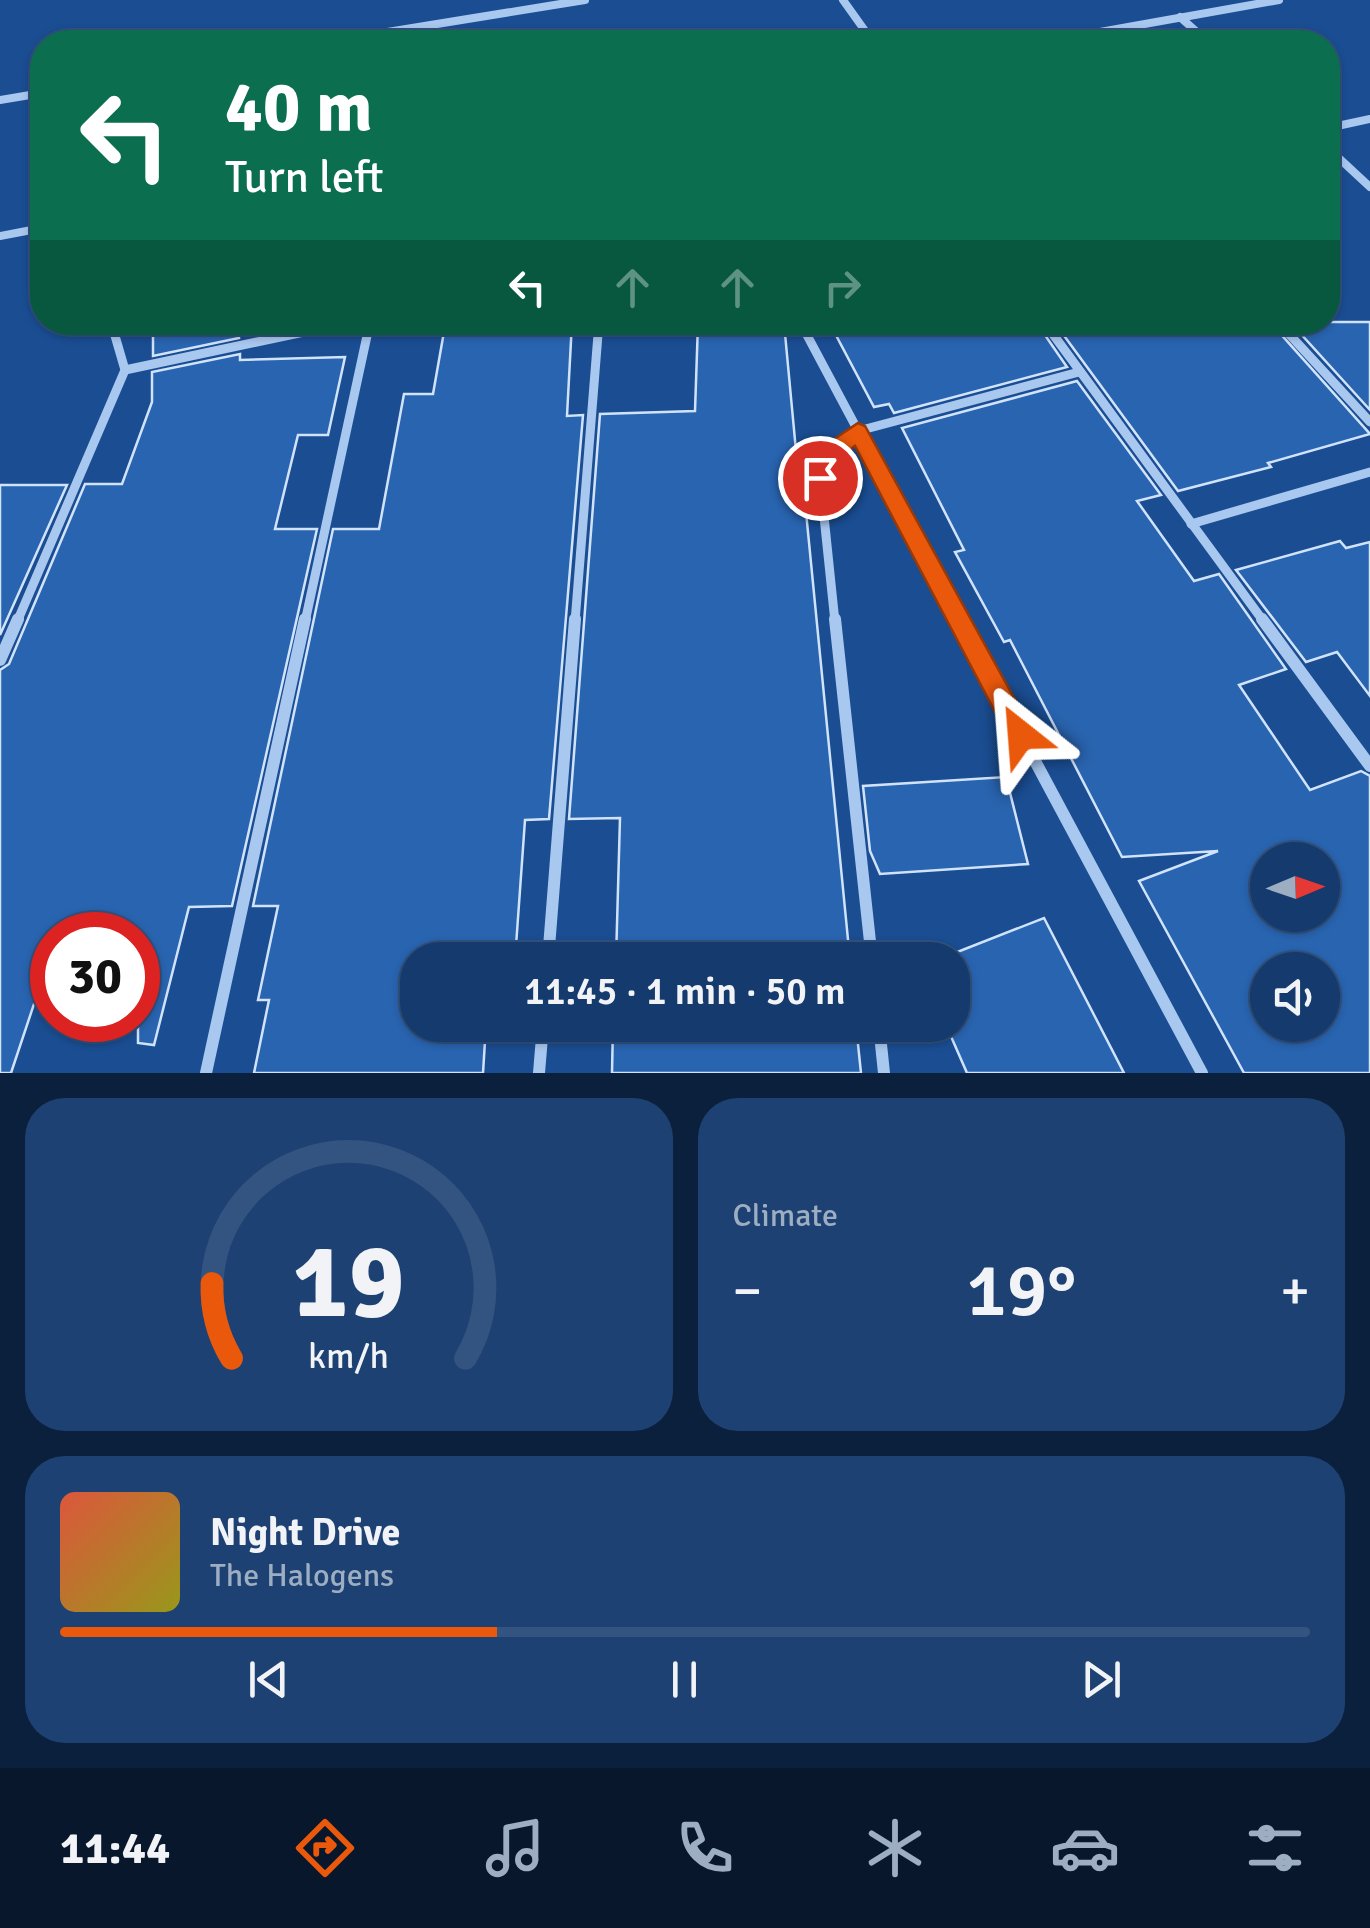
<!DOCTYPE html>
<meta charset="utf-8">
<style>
body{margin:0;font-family:Signika,sans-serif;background:#1d4173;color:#f1f3f6;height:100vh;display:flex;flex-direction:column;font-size:38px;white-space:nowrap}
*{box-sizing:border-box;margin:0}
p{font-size:32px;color:#9dadc2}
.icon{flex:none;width:55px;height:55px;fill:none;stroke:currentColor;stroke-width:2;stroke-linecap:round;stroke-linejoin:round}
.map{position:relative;height:1073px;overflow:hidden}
.panel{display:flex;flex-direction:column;gap:25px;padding:25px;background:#0b203c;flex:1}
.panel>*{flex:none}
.banner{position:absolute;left:30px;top:30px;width:1310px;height:305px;border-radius:40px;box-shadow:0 2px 8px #0004,0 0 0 2px #335481;background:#0b6e4f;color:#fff;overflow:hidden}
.needle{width:65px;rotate:88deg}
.controls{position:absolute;left:1250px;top:842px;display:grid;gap:20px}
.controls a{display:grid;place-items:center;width:90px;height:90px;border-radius:50%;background:#143a6e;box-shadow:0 2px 8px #0004,0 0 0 2px #335481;font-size:50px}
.speed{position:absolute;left:30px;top:912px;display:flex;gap:20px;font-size:50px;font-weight:700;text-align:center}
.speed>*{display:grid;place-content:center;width:130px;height:130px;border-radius:50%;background:#143a6e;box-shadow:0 2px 8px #0004,0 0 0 2px #335481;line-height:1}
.speed .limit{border:15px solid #d22;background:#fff;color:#111}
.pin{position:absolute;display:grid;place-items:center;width:85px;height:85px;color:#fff;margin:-42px;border:5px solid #fff;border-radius:50%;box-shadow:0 2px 10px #0007}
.me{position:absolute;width:110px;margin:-55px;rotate:332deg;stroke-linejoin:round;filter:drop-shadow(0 0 8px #0008)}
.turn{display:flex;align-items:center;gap:35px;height:210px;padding:0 30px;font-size:45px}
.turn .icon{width:130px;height:130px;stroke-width:2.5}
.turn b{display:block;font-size:70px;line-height:85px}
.lanes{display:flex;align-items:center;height:95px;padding:0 30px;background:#0003;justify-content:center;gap:50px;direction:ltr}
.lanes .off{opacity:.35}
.big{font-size:75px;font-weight:600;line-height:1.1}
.panel .card{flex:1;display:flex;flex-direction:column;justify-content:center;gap:15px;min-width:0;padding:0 35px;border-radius:40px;background:#1d4173}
.panel .dial{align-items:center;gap:0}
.dial svg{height:260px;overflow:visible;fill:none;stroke:#335481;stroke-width:7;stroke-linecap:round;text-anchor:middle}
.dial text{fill:#f1f3f6;stroke:none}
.song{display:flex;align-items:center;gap:30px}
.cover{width:120px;height:120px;border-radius:15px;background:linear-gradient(135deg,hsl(10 70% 55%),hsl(60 70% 35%))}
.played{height:10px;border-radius:5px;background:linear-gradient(90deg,#ea580c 35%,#335481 35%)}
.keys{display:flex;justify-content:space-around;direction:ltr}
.heat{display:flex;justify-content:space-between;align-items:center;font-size:55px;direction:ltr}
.panel .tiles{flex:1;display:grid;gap:25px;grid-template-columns:1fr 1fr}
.card:last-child{grid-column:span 2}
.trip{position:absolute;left:400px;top:942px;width:570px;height:100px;border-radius:40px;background:#143a6e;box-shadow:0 2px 8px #0004,0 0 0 2px #335481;font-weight:600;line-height:100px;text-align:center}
.tabs{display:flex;height:160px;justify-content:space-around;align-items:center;background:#08172c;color:#9dadc2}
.tabs .icon{width:70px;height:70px}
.tabs .on{color:#ea580c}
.tabs b{font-size:45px;color:#f1f3f6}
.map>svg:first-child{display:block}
</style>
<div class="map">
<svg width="1370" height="1073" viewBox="0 0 1370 1073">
<rect width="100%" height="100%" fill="#1a4d92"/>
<g fill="#2964b0" stroke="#d0e3fb" stroke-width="2.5" fill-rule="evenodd">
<path d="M153,322h85l1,16 -86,18z"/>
<path d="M503,322h69l-5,94 16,-1 -34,404 -24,1 -10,140h-97v65h68l-3,48h-229l15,-73h-11l20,-94h-25l80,-377h46l25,-135h29l12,-68h58z"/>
<path d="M829,322h207l31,45 -173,46 -5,-9 -15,3z"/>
<path d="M1054,322h216l100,112 -102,29 3,4 -93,24z"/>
<path d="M1290,322h80v88z"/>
<path d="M698,323h86l14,149 8,40 44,448h-234l4,-142 -51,1 31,-405 95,-3z"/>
<path d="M240,354v6l105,-3 -17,78h-30l-23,94h42l-85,377 -43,1 -35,138 -16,-2v-108h-86v15l-41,123h-11v-403l9,-6 76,-180h37l30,-82v-30z"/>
<path d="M1077,381l84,114 -24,6 57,80 25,-7 67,95 -47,16 71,105 51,-19 9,5v297h-126l-105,-192 79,-30 -96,6 -112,-217 -6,2 -49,-90 9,-2 -62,-122zM1268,860h54v55h-54zM1268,970h54v55h-54z"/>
<path d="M0,485h67l-67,150z"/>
<path d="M1340,541l6,7 24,-6v154l-33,-44 -31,10 -70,-92z"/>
<path d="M1006,777l22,87 -148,10 -10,-23 -7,-65z"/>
<path d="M1044,918l80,155h-157l-21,-48h6v-65h-15z"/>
<path d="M613,1025h243l5,48h-249z"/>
</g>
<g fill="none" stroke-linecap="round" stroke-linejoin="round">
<g stroke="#a9c8ef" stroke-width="8">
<path d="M843,0l30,42"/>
<path d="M1180,17l28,25"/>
<path d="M326,42l259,-42"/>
<path d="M1044,42l235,-42"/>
<path d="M0,100l42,-7"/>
<path d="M1328,128l42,-9"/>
<path d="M1328,148l42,39"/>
<path d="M0,236l42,-8"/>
</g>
<g stroke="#a9c8ef" stroke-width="9">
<path d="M800,322l160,300"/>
<path d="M1044,322l220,300"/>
<path d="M1278,322l92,100"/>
<path d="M125,370l226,-48"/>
<path d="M1191,524l179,-52"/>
<path d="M17,622l108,-252 -14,-48"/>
<path d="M305,622l65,-300"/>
<path d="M575,622l24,-300"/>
<path d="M835,622l-15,-144 15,-28 23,-19 221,-59"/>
</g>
<g stroke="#a9c8ef" stroke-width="12">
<path d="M835,619l37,341"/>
<path d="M959,619l243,454"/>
<path d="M1262,619l108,147"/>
<path d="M0,660l18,-41"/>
<path d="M548,960l27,-341"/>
<path d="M879,1025l5,48"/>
<path d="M206,1073l99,-454"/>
<path d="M539,1073l4,-48"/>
</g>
</g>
<path fill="#ea580c" stroke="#983908" stroke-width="2.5" d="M858,423l7,3 165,301 4,8 -4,9 -9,3 -9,-3 -157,-298 -13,10 -15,29h-15l-3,-7 18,-34z"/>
</svg>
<div class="controls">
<a><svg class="needle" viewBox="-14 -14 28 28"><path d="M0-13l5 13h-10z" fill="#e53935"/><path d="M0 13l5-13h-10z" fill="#9dadc2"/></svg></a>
<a><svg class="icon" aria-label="sound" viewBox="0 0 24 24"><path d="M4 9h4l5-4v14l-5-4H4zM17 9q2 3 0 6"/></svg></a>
</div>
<div class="speed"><div class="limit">30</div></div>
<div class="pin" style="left:820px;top:478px;background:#d93025"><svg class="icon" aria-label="arrive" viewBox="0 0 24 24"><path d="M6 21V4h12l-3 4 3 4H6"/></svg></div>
<svg class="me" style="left:1021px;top:735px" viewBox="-20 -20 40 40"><path d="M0-17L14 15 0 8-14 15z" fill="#ea580c" stroke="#fff" stroke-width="4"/></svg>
<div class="trip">11:45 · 1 min · 50 m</div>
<div class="banner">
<div class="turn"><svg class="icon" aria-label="left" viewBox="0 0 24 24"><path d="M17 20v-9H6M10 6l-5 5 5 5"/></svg><div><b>40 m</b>Turn left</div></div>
<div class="lanes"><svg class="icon" aria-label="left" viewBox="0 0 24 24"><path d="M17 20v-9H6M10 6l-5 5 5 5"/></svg><svg class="icon off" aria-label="ahead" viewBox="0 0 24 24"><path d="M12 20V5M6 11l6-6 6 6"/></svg><svg class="icon off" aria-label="ahead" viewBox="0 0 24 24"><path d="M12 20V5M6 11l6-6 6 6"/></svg><svg class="icon off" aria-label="right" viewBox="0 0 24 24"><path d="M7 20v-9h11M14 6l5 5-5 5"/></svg></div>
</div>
</div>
<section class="panel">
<div class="tiles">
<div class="card dial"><svg viewBox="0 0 100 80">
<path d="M14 69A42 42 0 1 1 86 69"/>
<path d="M14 69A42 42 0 0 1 8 46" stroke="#ea580c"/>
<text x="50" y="56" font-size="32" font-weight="700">19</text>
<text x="50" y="72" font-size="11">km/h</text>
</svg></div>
<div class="card"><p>Climate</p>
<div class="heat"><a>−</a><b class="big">19°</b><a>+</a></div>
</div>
<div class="card">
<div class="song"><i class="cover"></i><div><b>Night Drive</b><p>The Halogens</p></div></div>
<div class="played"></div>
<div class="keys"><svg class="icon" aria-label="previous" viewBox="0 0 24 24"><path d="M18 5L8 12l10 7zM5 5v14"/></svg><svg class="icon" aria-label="pause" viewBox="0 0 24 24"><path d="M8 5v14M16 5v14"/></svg><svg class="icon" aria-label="next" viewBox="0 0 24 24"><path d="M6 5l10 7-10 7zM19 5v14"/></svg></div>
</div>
</div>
</section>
<nav class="tabs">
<b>11:44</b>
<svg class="icon on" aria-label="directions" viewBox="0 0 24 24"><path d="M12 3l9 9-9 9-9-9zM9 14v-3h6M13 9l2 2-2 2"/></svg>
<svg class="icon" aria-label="music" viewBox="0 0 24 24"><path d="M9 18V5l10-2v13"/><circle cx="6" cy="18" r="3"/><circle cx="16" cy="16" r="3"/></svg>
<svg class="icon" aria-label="phone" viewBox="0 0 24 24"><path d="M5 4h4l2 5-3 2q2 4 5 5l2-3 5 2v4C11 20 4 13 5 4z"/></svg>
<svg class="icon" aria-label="climate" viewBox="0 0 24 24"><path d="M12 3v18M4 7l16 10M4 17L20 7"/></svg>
<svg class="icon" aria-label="car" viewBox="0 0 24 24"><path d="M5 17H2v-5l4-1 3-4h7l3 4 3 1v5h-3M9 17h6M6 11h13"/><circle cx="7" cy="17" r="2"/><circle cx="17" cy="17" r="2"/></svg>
<svg class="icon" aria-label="filters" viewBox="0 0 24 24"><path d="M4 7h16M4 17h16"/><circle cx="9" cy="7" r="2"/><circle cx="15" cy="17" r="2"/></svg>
</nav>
